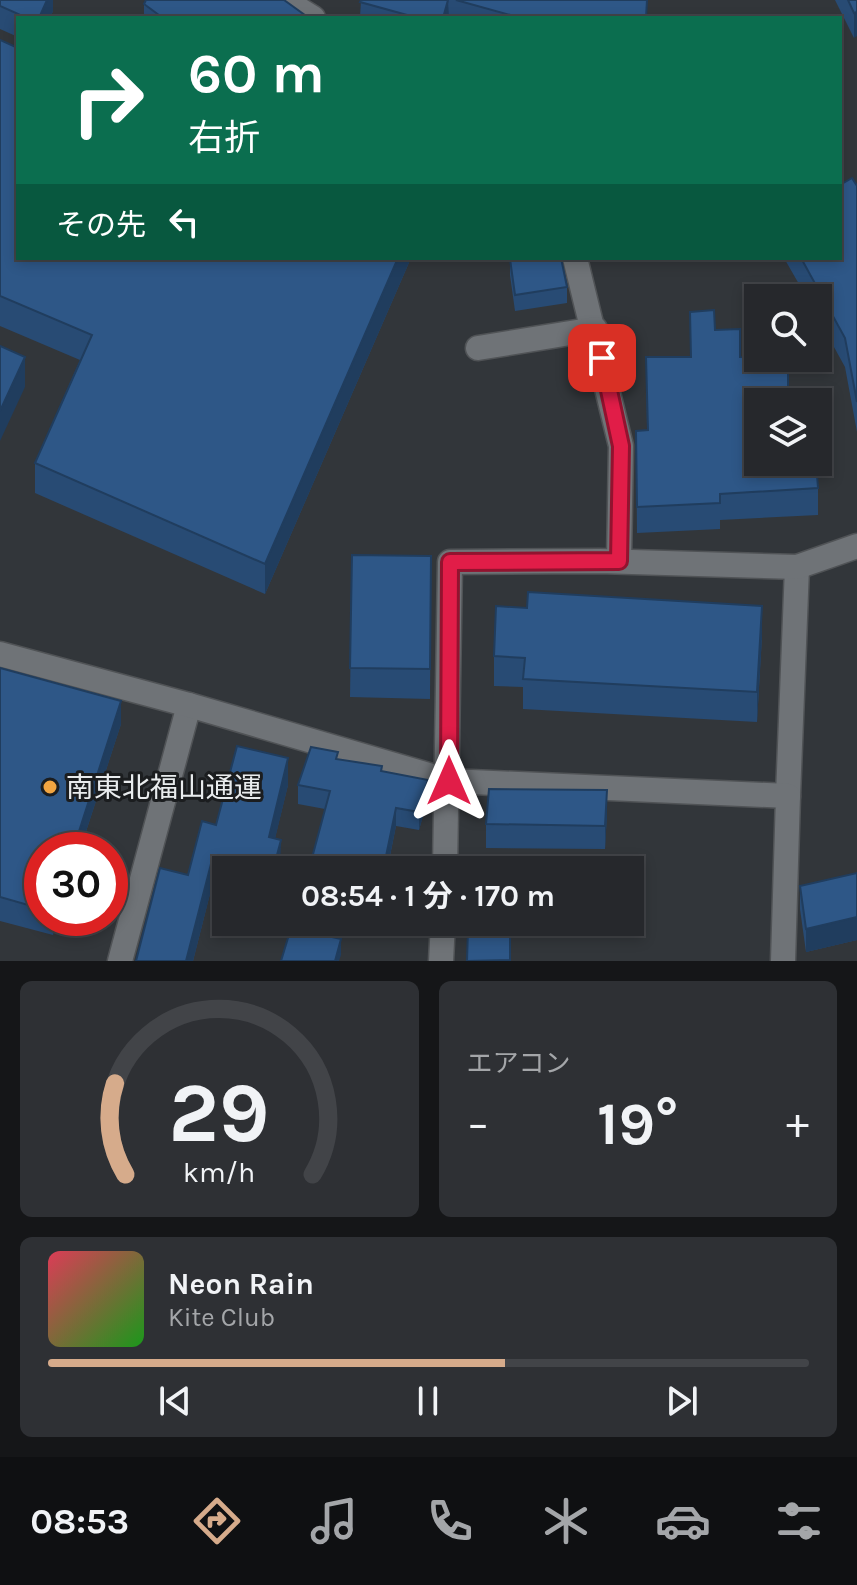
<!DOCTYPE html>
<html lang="ja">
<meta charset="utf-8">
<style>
body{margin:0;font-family:Karla,"Noto Sans JP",sans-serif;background:#2e3034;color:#f1f3f6;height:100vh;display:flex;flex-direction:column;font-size:30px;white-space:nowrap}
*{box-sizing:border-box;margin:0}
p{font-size:26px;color:#a4a6a9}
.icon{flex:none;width:44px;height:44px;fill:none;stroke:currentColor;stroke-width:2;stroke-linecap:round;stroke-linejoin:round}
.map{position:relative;height:961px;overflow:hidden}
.drawer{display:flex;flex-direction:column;gap:20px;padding:20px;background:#151618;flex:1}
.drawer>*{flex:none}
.hud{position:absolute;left:16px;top:16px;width:826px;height:244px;border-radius:0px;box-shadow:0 4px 12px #0003,0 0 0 2px #424448;background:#0b6e4f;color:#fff;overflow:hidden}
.buttons{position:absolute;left:744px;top:284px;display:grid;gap:16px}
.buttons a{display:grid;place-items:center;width:88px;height:88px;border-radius:0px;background:#26282c;box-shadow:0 4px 12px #0003,0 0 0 2px #424448;font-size:40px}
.speed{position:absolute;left:24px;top:832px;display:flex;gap:16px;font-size:40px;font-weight:700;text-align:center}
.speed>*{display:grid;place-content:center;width:104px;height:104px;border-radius:50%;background:#26282c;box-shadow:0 4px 12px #0003,0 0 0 2px #424448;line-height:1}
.speed .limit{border:12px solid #d22;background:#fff;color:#111}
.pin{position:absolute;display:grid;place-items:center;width:68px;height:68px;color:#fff;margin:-34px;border-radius:16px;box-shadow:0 4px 12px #0006}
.me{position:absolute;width:88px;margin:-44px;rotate:0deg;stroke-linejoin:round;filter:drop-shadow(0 0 6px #0008)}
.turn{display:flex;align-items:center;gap:28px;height:168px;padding:0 40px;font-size:36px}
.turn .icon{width:104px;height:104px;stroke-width:2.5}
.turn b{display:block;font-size:56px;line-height:68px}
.then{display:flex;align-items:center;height:76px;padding:0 40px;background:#0003;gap:16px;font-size:30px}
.big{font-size:60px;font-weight:700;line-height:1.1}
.drawer .tile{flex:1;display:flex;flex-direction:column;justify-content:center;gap:12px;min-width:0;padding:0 28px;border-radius:12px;background:#2e3034}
.drawer .dial{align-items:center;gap:0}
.dial svg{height:208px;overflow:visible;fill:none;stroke:#424448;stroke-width:7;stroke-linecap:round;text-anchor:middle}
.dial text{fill:#f1f3f6;stroke:none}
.song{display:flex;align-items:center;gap:24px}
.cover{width:96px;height:96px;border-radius:12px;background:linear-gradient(135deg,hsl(350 70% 55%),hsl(120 70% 35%))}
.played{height:8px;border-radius:4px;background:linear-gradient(90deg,#d6ab8b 60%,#424448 60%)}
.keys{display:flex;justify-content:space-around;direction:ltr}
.heat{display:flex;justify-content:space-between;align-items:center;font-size:44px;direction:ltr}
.drawer .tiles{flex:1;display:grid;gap:20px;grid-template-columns:1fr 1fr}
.tile:last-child{grid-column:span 2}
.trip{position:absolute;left:212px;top:856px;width:432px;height:80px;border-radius:0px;background:#26282c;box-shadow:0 4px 12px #0003,0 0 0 2px #424448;font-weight:700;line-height:80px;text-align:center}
.menu{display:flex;height:128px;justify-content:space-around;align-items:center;background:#0f1012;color:#a4a6a9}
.menu .icon{width:56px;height:56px}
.menu .selected{color:#d6ab8b}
.menu b{font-size:36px;color:#f1f3f6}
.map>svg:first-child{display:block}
</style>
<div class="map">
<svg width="857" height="961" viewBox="0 0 857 961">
<rect width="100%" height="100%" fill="#32363a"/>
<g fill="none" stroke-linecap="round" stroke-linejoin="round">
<defs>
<g id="street">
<path d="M284,0l29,18"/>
<path d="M575,258l46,188 -2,115"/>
<path d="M478,348l117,-19"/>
<path d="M788,796l9,-229"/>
<path d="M445,870l5,-308 149,-1 198,6 60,-21"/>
<path d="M120,961l69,-256"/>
<path d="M441,961l2,-39"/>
</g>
<path id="secondary" d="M0,654l189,51 260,76 339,15 -5,165"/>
</defs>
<use href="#street" stroke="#505356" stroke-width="27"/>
<use href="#secondary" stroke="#505356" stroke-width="27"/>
<use href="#street" stroke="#6f7377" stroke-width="24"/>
<use href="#secondary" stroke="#6f7377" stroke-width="24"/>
</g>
<g fill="#284b74">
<path d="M0,0h53v11l-3,7h-32v19l-18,-8z"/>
<path d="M361,0h286v18h-287z"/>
<path d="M835,0h22l-3,38z"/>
<path d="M144,4l165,14h-165z"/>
<path d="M0,40l18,218h393l-146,336 -230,-101v-30l45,-103 -80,-34z"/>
<path d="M857,186v246l-12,-65 -27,-49v-20h-11l-23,-40h56z"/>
<path d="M510,259l57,28v16l-52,8 -5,-36z"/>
<path d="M690,312l25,18 25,27 18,45 60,86v27l-98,5v9l-83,4 -1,-102 11,-1 -1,-73h44z"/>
<path d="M352,555l79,1 -1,143 -80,-2z"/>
<path d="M762,636l-5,86 -234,-13v-22l-29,-1v-30z"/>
<path d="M0,668l121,56 -41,126h-38v68h16l-5,17 -53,-14z"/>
<path d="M338,759l44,12 46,27 -9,32 -23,-4 -7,35 38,9h-118l16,-61 -27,-5v-19z"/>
<path d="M288,785l-13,53 6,28 -1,4h-54v24l-15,-4 -18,71h-57l52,-86 28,-50z"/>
<path d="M607,813l-2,36 -119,-1v-24z"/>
<path d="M857,873v67l-51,12 -6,-43v-23z"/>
</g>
<g fill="#203d5e">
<path d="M47,0h6v11l-3,7h-11z"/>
<path d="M448,0l1,18h-6z"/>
<path d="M857,12v24l-3,2v-25z"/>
<path d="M398,258h13l-146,336v-30z"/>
<path d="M25,357v30l-25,54v-30z"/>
<path d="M762,606v30l-5,86v-30z"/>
<path d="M121,701v23l-41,126h-7z"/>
<path d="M288,758v27l-19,79v-27z"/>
<path d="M428,780v18l-9,32v-18z"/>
<path d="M607,790v23l-2,36v-23z"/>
<path d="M396,808v18l-9,44 -2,-9z"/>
<path d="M281,840l-1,30h-7z"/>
<path d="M211,864v26l-18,71h-7z"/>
<path d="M857,917v23l-51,12v-23z"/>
<path d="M53,918h5l-5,17z"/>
<path d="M341,939v16l-2,6h-4z"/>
</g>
<g fill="#2e5787" stroke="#203d5e" stroke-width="2">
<path d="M0,0h47l-8,18h-12l-27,-12z"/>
<path d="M146,0h138l25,18h-146l-19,-14z"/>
<path d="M361,0h87l-5,18h-25l-58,-16z"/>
<path d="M456,0h191l-1,18h-125z"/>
<path d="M848,0h9v12l-3,1z"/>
<path d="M0,40l18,8v210h380l-133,306 -230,-101 57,-128 -92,-39z"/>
<path d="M852,178l5,8v216l-12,-64 -44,-80h39v-73z"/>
<path d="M518,258h43l6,29 -52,8 -5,-36z"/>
<path d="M714,310l1,20 25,-1v28l48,1v44h-30v60h58l2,26 -98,6v9l-83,4 -1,-76 12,-1 -2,-73h45l-1,-45z"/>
<path d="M0,346l25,11 -25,54z"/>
<path d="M352,555l79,1 -1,113 -80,-1z"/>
<path d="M528,592l234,14 -5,86 -234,-13 2,-21 -31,-2 2,-50 31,2z"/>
<path d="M0,668l121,33 -48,149h-31v59l-42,-12z"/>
<path d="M237,746l51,12 -19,79 12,3 -8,30h-35l-27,-6 -25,97h-50l24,-93 28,7 14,-54 14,4z"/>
<path d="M311,747l27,5 -2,7 46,7 -1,5 47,9 -9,32 -23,-4 -11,53 42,9 -118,-1 21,-78 -32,-6z"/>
<path d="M489,789l118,1 -2,36 -119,-2z"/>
<path d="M857,873v44l-51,12 -6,-43z"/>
<path d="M291,928l50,11 -6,22h-54z"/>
<path d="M468,929h42v31l-43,1z"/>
</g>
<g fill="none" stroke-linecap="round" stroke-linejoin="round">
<defs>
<path id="route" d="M449,781l1,-219 169,-1 2,-115 -19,-88"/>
</defs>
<use href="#route" stroke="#92132f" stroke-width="20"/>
<use href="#route" stroke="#e11d48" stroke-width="14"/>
</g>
<circle fill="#f2a541" stroke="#1b1d1f" stroke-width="3" cx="50" cy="787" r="8"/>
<g text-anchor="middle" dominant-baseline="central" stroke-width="6" stroke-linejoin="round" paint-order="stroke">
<g font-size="28" fill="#e9ecee" stroke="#1b1d1f" text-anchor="start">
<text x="66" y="787">南東北福山通運</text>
</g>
</g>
</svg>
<div class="buttons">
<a><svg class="icon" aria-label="search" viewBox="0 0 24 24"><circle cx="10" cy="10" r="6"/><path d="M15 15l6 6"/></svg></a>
<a><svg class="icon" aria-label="layers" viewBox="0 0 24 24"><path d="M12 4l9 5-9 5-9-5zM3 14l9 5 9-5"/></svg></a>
</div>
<div class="speed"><div class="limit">30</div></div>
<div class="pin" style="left:602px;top:358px;background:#d93025"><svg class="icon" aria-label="arrive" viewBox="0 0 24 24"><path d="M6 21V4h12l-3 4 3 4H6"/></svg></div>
<svg class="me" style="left:449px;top:781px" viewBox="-20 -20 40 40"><path d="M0-17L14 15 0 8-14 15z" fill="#e11d48" stroke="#fff" stroke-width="4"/></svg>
<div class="trip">08:54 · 1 分 · 170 m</div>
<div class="hud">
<div class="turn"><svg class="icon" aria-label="right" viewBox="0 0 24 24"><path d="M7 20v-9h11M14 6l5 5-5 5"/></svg><div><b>60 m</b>右折</div></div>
<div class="then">その先<svg class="icon" aria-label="left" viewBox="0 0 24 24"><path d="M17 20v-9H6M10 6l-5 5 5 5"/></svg></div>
</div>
</div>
<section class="drawer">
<div class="tiles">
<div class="tile dial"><svg viewBox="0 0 100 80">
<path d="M14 69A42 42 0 1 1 86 69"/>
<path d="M14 69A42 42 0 0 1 10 34" stroke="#d6ab8b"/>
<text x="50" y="56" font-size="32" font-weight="700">29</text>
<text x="50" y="72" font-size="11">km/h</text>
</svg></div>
<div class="tile"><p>エアコン</p>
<div class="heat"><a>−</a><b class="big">19°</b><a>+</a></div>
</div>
<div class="tile">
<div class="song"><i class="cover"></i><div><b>Neon Rain</b><p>Kite Club</p></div></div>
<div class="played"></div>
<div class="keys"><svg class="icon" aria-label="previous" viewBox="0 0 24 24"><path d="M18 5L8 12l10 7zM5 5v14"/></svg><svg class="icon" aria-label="pause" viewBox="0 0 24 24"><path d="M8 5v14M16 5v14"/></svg><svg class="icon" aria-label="next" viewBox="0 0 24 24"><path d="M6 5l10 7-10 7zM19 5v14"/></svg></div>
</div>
</div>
</section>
<nav class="menu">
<b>08:53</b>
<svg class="icon selected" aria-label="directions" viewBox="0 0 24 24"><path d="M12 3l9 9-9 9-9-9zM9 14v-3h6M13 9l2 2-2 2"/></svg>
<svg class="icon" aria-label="music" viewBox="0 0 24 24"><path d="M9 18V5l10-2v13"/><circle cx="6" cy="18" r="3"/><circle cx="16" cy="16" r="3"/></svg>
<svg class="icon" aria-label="phone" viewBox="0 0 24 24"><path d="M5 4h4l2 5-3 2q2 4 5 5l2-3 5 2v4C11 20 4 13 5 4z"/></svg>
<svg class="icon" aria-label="climate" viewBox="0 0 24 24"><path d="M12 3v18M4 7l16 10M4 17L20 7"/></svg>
<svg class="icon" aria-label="car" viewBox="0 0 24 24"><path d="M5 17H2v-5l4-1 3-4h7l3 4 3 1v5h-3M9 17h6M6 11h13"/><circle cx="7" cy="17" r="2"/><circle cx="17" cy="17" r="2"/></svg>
<svg class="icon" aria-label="filters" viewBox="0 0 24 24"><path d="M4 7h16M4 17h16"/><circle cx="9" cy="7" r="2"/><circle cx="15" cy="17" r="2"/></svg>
</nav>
